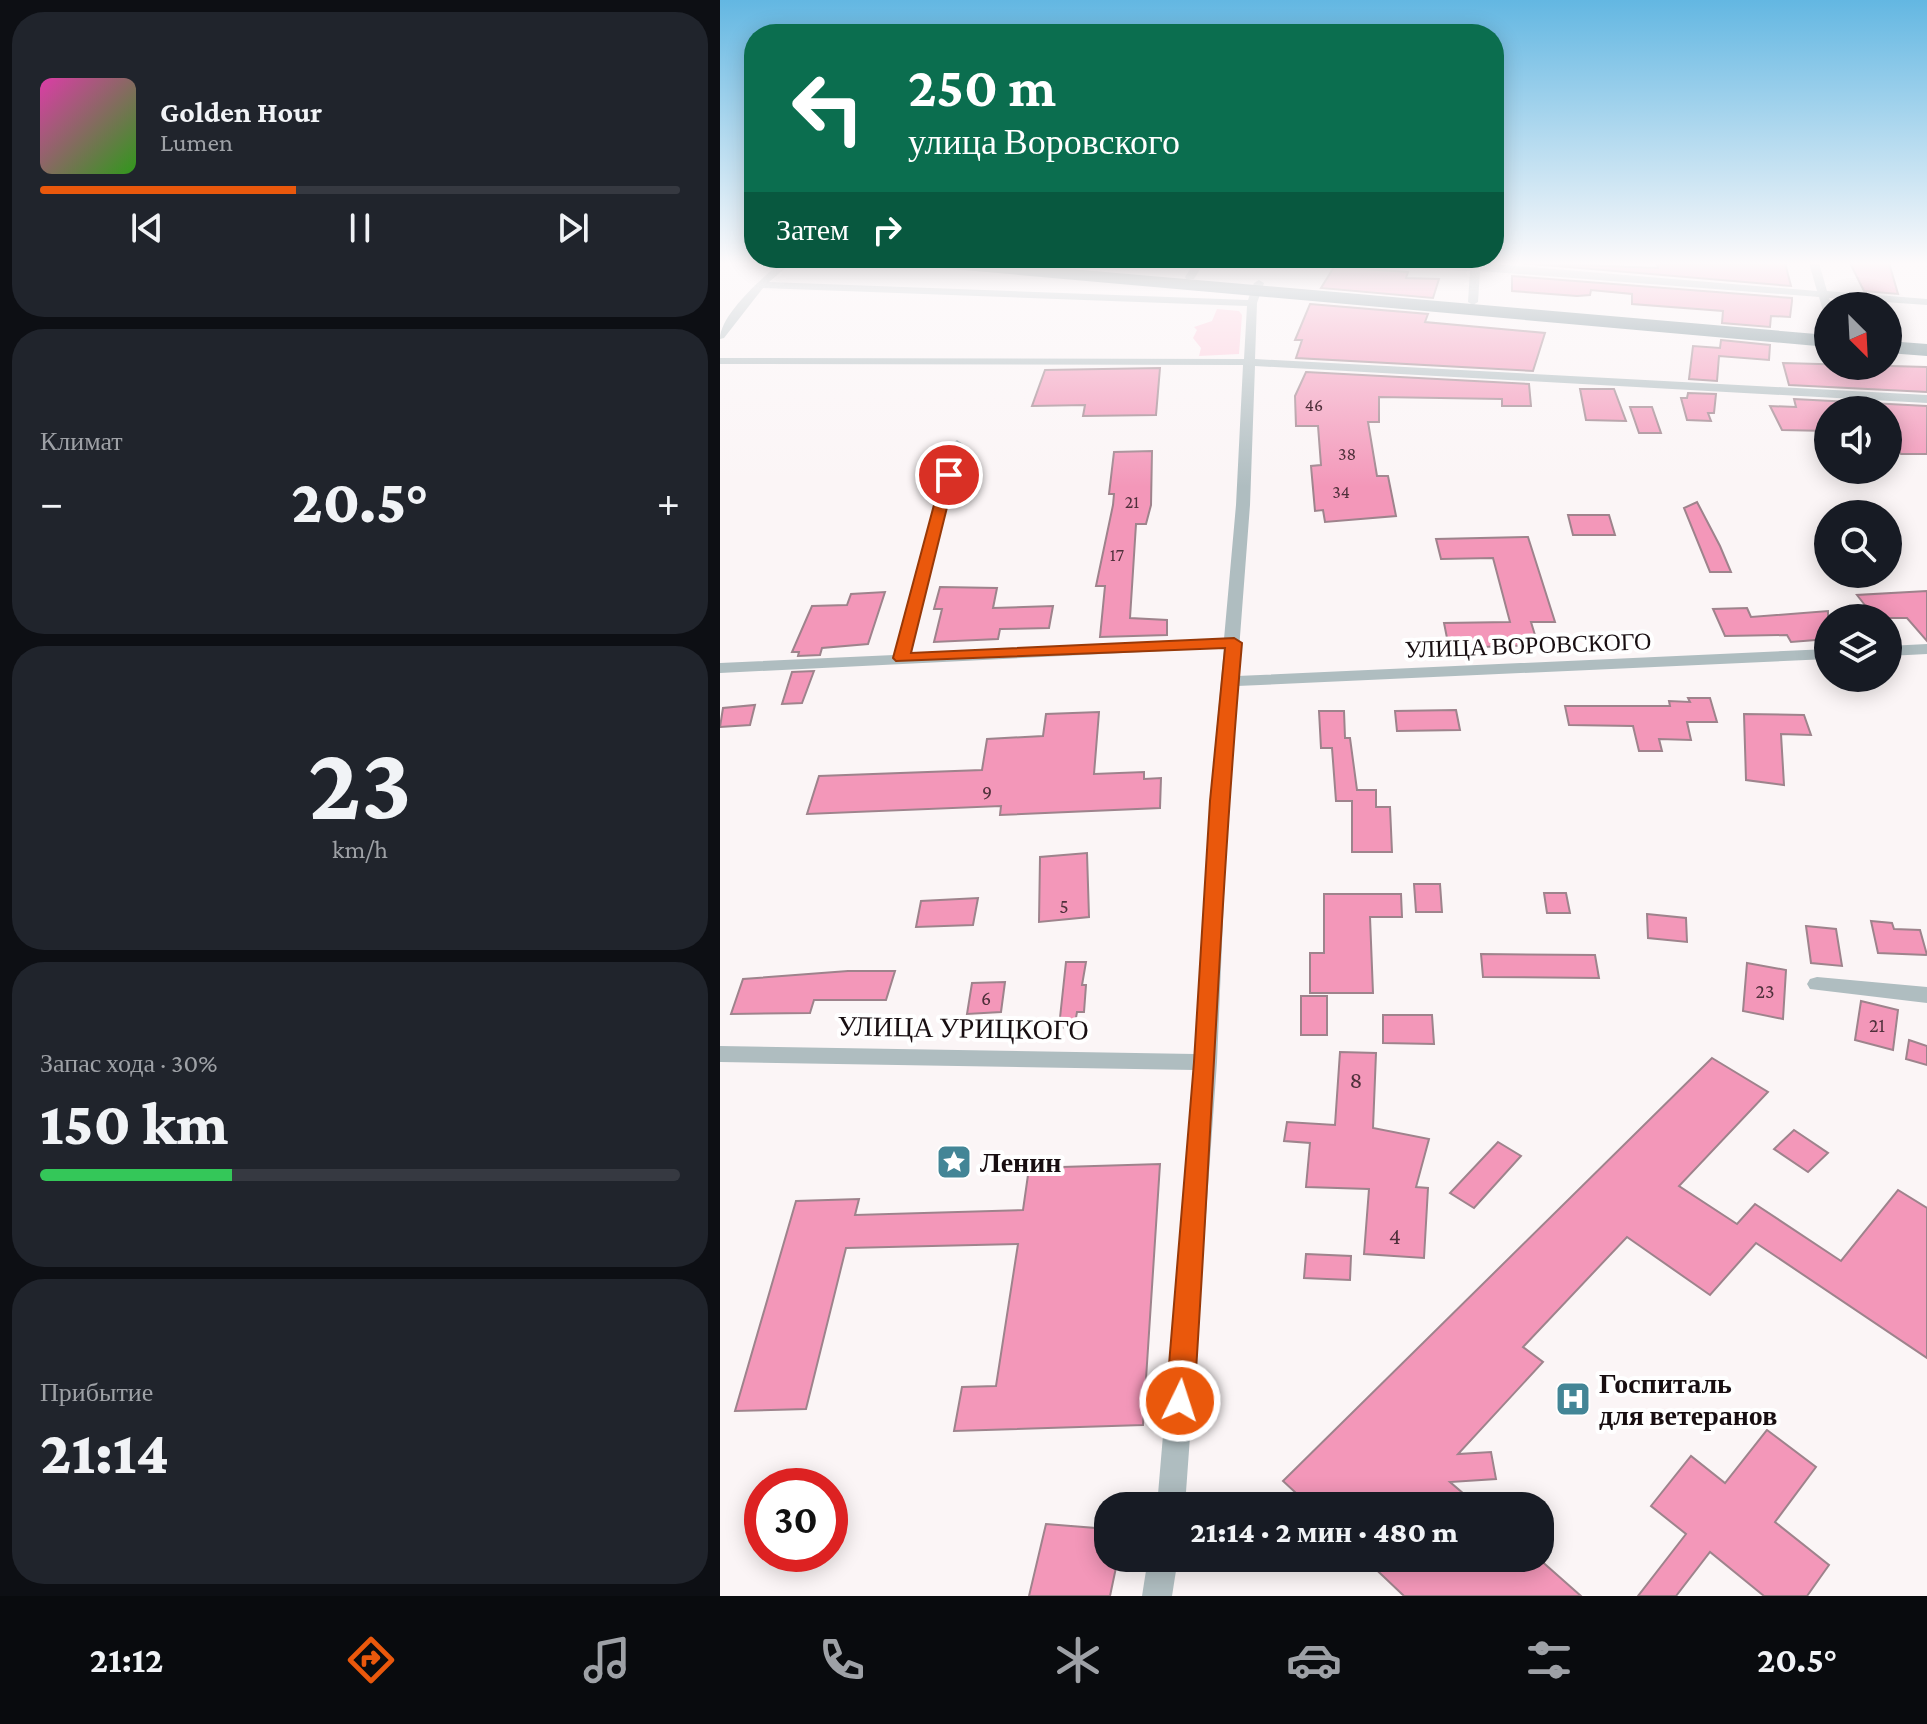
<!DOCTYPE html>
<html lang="ru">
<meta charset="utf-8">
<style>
body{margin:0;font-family:"Crimson Pro",serif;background:#20242c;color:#f1f3f6;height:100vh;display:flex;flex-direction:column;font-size:30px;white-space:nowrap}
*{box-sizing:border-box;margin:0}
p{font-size:26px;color:#9ea1a6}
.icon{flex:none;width:44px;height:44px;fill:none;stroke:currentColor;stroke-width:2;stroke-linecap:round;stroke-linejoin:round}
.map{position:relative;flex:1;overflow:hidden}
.side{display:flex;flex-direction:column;gap:12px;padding:12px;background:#0d0f14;width:720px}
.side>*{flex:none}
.hud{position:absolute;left:24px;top:24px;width:760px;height:244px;border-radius:32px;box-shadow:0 4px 20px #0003;background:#0b6e4f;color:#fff;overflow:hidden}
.needle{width:52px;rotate:156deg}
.buttons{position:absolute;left:1094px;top:292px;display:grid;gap:16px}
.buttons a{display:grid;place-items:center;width:88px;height:88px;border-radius:50%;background:#171b24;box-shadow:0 4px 20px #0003;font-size:40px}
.speed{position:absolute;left:24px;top:1468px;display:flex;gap:16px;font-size:40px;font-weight:700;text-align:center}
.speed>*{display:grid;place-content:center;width:104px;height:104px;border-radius:50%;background:#171b24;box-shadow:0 4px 20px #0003;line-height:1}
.speed .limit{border:12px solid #d22;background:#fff;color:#111}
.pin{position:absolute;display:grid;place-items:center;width:68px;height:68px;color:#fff;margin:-34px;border:4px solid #fff;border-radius:50%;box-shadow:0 2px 8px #0007}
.me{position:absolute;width:88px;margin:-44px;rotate:4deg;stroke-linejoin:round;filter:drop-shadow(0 0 6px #0008)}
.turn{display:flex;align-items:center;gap:28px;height:168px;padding:0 32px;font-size:36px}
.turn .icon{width:104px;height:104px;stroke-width:2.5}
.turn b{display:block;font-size:56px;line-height:68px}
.then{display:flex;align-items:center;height:76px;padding:0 32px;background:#0003;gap:16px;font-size:30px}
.big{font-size:60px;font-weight:800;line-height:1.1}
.side .tile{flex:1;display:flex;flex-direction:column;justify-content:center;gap:12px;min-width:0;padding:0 28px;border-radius:32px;background:#20242c}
.side .dial{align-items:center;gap:0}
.dial b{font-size:104px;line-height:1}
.song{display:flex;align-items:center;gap:24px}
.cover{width:96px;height:96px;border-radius:12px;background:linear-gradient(135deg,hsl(320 70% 55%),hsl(110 70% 35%))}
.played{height:8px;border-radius:4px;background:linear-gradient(90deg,#ea580c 40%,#363941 40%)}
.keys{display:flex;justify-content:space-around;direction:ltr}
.heat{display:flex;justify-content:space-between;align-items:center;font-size:44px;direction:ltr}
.charge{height:12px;border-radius:6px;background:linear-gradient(90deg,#34c759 30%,#363941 0)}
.trip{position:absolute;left:374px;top:1492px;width:460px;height:80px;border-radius:32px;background:#171b24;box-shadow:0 4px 20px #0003;font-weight:800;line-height:80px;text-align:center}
.tab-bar{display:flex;height:128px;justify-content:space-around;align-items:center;background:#090b0e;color:#9ea1a6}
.tab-bar .icon{width:56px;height:56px}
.tab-bar .on{color:#ea580c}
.tab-bar b{font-size:36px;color:#f1f3f6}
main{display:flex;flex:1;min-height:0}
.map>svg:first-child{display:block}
</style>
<main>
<section class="side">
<div class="tile">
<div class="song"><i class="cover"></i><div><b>Golden Hour</b><p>Lumen</p></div></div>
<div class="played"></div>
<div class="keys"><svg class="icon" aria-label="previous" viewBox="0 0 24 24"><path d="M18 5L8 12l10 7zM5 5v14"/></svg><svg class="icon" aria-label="pause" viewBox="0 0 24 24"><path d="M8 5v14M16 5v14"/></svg><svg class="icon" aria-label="next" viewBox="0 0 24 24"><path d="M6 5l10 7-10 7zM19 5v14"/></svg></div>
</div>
<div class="tile"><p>Климат</p>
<div class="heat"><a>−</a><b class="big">20.5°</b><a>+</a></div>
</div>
<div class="tile dial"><b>23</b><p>km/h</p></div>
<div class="tile"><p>Запас хода · 30%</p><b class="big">150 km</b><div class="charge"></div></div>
<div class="tile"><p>Прибытие</p><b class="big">21:14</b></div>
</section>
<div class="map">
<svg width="1207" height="1596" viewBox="0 0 1207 1596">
<rect width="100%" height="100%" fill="#fbf5f6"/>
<path fill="#fdc9da" d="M497,309l22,2 3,4 -3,39 -40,2 2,-8 -8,-10 4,-8 -3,-3 18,-6z"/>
<g fill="#f397b9" stroke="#9e838c" stroke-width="2">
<path d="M801,263l137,5 -1,-4 128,-1 6,23z"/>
<path d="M1130,263h39l9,31 -34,-3z"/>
<path d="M614,267l74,5 -2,6 33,1 -6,19 -112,-10z"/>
<path d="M792,276l280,22v3l-2,16 -19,-1 -1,11 -48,-4 1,-12 -91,-7v-10l-41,-4 -1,5 -13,1 -65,-5z"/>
<path d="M590,304l118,10 -3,8 120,11 -12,38 -237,-13 6,-18h-7z"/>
<path d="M1001,340l49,5 -1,15 -50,-4 -2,25 -28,-2 4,-33 27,2z"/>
<path d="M1063,363l144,4v25l-138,-7z"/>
<path d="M440,368l-4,47 -73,1 2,-11 -53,1 13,-36z"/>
<path d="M586,372l223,12 2,22h-29v-7l-123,-2v25h-11l9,54h11l8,40 -71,6 -2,-12 -8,1 -4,-45 10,-1 -3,-39h-22l-1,-30z"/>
<path d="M860,389h34l12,32 -40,-1z"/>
<path d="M968,393l28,1 -2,19h-6l3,8 -24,-1 -6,-22h6z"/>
<path d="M1074,399l133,7v48h-26l-13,-18v-26h-60v21l-46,-1 -12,-24 26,1z"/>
<path d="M910,407h22l9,26h-22z"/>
<path d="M432,451l-1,54 -5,19h-10l-6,94 37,2v15l-67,2 5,-51h-9l17,-81 1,-11h-5l5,-42z"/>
<path d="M977,502l23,44 11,26h-21l-26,-64z"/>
<path d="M848,515h41l6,20h-42z"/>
<path d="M808,537l27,85h-24l7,23 -89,3 -5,-25 66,-1 -17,-64 -52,1 -5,-20z"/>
<path d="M220,587l57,1 -4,20 60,-2 -4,22 -49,1 -2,10 -64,3 8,-33h-8z"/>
<path d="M1207,591v50l-20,-23h-32l-18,-23z"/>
<path d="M165,592l-17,52 -46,4 -2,7 -22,1 1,-4h-7l20,-46 35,-1 4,-11z"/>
<path d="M1027,608l4,9 77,-6v28l-37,3 -4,-7 -62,1 -12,-27z"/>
<path d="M94,671l-12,32 -20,1 10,-32z"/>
<path d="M968,698h22l7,24h-30l4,18 -32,-1 3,12h-23l-6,-25 -64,-1 -4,-19h105l-1,-5 21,1z"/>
<path d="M35,705l-5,20 -30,2 3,-19z"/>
<path d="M736,710l4,20 -63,1 -2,-20z"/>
<path d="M599,711h25l1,27h5l7,52h19v17h14l2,45h-40v-51h-16l-4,-53h-11z"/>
<path d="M379,712l-5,62 50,-2v7l17,-1 -1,30 -160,7 1,-9 -194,8 12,-38 163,-6 5,-31 56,-3 3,-22z"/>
<path d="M1024,714l60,1 7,20 -30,-1 3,51 -38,-5z"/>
<path d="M367,853l2,64 -50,5 1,-65z"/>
<path d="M694,884h26l2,28h-26z"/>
<path d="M824,893h22l4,20h-23z"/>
<path d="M604,894h77l1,23h-32l3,76h-63v-40h14z"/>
<path d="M258,898l-5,27 -57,2 5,-26z"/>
<path d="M927,914l39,4 1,24 -39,-4z"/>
<path d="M1151,921l21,2 2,6 26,1 7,25 -49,-2z"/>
<path d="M1086,926l30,3 6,37 -31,-3z"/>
<path d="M761,954l114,1 4,23 -116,-1z"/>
<path d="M346,962h20l-4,23h4l-2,27h-7l-3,17 -15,-2z"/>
<path d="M1027,963l39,7 -3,49 -40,-8z"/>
<path d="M128,971h47l-9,29h-72l-4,13 -79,1 12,-35z"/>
<path d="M285,982l-4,30 -34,2 5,-31z"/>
<rect x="581" y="996" width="26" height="39"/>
<path d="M1141,1001l37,9 -5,40 -38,-10z"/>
<path d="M663,1015h49l2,29 -51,-1z"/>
<path d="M1189,1040l18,6v19l-21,-6z"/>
<path d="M620,1052l36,1 -3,75 56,11 -13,48 12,1 -4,70 -60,-4 5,-65 -63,-2 4,-44 -26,-2 3,-19 48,3z"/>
<path d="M992,1058l56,34 -89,94 58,38 18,-20 86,57 57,-71 29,18v150l-171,-115 -46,52 -83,-58 -104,110 20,15 -85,92 33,-2 5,27 -46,3 28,24h-168l-27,-25z"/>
<path d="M1074,1130l34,23 -20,19 -34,-23z"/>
<path d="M778,1142l23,14 -47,52 -24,-15z"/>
<path d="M440,1164l-17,261 -189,6 8,-44 34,-1 22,-142 -172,4 -40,161 -71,2 61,-210 63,-2 -4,16 168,-5 6,-42z"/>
<path d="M586,1254l45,2 -1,24 -46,-2z"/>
<path d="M1047,1430l49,37 -41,55 54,43 -22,31h-43l-54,-44 -34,44h-38l48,-62 -35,-28 40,-50 34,27z"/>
<path d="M326,1524l62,5v29h10l-8,38h-81z"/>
<path d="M644,1558h174l43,38h-177z"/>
</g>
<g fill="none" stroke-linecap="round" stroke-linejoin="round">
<g fill="#afbdc0" fill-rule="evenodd">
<path d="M60,263h11l-22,19 479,18 6,-17 5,-3 5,3 -7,20 -2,56 672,36v8l-672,-37 -5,139 -13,171 591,-27v10l-591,27 -9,115 -11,261 -32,444h-28l37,-436 -474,-8v-16l475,8 15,-253 14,-153 -504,25v-10l174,-8 57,-211 6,-4 6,4 -53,210 314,-15 12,-134 7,-140 -523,-1v-6l524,1 3,-53 -484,-18 -39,50 -4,1c0,-24 41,-60 60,-76z"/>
<path d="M474,263h10l-10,16h-8l-1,-2z"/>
<path d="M617,263h144l336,28 -8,-28h10l8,28 100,8v6l-98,-7 3,8h-4v8l-5,-3 -4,-14 -339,-26 -2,31 -5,3 -5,-3 2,-31 -128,-5z"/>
<path d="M1207,644v10l-39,2v-10z"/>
<path d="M1097,977l110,10v16l-117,-14 -3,-5 3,-5z"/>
<path d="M428,1558h30l-6,38h-30z"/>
</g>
<g fill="#738c92" fill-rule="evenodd">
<path d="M213,263h69l826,72v12l-887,-79z"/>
<path d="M1168,341l39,3v12l-39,-3z"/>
</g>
</g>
<linearGradient id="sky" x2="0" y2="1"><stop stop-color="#63b7e2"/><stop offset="0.54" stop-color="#fdfafb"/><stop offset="1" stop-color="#fdfafb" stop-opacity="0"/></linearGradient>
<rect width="1207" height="487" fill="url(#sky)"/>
<path fill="#ea580c" stroke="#983908" stroke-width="2" d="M229,471l6,4 -44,178 323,-15 8,5c-22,252 -31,506 -48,758l-4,9 -10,4 -10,-4 -4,-9 28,-339 16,-261 15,-153 -329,13 -3,-3 49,-183z"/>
<defs>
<symbol id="sight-square" viewBox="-11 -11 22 22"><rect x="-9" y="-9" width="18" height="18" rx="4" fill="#438596" stroke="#fff"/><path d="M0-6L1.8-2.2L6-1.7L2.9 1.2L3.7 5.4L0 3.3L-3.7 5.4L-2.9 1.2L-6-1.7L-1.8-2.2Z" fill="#fff"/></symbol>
<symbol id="hospital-square" viewBox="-11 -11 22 22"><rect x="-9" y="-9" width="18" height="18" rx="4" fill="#438596" stroke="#fff"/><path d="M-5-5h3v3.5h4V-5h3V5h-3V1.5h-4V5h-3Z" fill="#fff"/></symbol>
</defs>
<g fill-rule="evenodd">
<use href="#sight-square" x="214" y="1142" width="40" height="40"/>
<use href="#hospital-square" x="833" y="1379" width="40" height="40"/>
</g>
<g text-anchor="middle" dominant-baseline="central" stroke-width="8" stroke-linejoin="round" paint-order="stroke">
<g font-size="18" fill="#4f303b">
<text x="594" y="405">46</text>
<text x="627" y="454">38</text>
<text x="621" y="492">34</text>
<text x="412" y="502">21</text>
<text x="397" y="555">17</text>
</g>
<g font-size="20" fill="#4f303b">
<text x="267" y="792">9</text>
<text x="344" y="906">5</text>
<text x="1045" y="991">23</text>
<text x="266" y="998">6</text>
<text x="1157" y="1025">21</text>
</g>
<g font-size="24" fill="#180e11" stroke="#fff">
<text transform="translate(808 645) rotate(-2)">УЛИЦА ВОРОВСКОГО</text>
</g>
<g font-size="24" fill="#4f303b">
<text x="636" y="1079">8</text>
<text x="675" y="1235">4</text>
</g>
<g font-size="28" fill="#180e11" stroke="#fff">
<text transform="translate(243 1028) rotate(1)">УЛИЦА УРИЦКОГО</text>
</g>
<g font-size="28" font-weight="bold" fill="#180e11" stroke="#fff" text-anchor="start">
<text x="260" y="1162">Ленин</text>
<text x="879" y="1383">Госпиталь<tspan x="879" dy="32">для ветеранов</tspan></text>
</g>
</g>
</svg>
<div class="buttons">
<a><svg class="needle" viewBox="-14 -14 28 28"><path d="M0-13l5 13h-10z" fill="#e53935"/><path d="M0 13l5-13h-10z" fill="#9ea1a6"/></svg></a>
<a><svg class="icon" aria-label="sound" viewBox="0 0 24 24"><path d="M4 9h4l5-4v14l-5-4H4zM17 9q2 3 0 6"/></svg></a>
<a><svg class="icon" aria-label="search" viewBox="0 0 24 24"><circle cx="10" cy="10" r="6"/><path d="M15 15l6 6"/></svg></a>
<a><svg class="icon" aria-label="layers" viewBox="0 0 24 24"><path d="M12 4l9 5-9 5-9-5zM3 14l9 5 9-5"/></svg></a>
</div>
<div class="speed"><div class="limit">30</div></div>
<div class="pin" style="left:229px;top:475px;background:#d93025"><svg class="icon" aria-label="arrive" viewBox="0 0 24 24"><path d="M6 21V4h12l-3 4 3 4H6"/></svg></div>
<svg class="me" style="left:460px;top:1401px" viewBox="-20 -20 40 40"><circle r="17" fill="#ea580c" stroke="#fff" stroke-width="3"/><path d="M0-11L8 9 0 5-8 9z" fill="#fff"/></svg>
<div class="trip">21:14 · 2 мин · 480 m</div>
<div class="hud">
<div class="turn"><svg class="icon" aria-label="left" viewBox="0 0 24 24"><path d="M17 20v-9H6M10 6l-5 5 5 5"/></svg><div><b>250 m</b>улица Воровского</div></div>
<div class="then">Затем<svg class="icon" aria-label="right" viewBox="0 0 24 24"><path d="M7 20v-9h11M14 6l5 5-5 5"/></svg></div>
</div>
</div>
</main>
<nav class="tab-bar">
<b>21:12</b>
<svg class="icon on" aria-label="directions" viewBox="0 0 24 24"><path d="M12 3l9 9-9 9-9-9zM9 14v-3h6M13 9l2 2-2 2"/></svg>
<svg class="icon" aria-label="music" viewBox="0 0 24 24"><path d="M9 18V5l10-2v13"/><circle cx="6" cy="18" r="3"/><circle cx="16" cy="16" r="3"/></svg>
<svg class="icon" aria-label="phone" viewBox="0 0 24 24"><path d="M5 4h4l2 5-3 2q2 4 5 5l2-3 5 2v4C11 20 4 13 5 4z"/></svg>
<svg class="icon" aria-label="climate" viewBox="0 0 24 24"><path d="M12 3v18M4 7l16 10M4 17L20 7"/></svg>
<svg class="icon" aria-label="car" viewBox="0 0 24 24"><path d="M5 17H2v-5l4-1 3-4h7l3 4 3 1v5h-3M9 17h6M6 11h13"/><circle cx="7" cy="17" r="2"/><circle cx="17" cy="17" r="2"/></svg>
<svg class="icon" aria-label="filters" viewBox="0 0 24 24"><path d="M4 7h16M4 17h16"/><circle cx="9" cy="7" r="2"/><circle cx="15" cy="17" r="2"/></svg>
<b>20.5°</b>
</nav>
